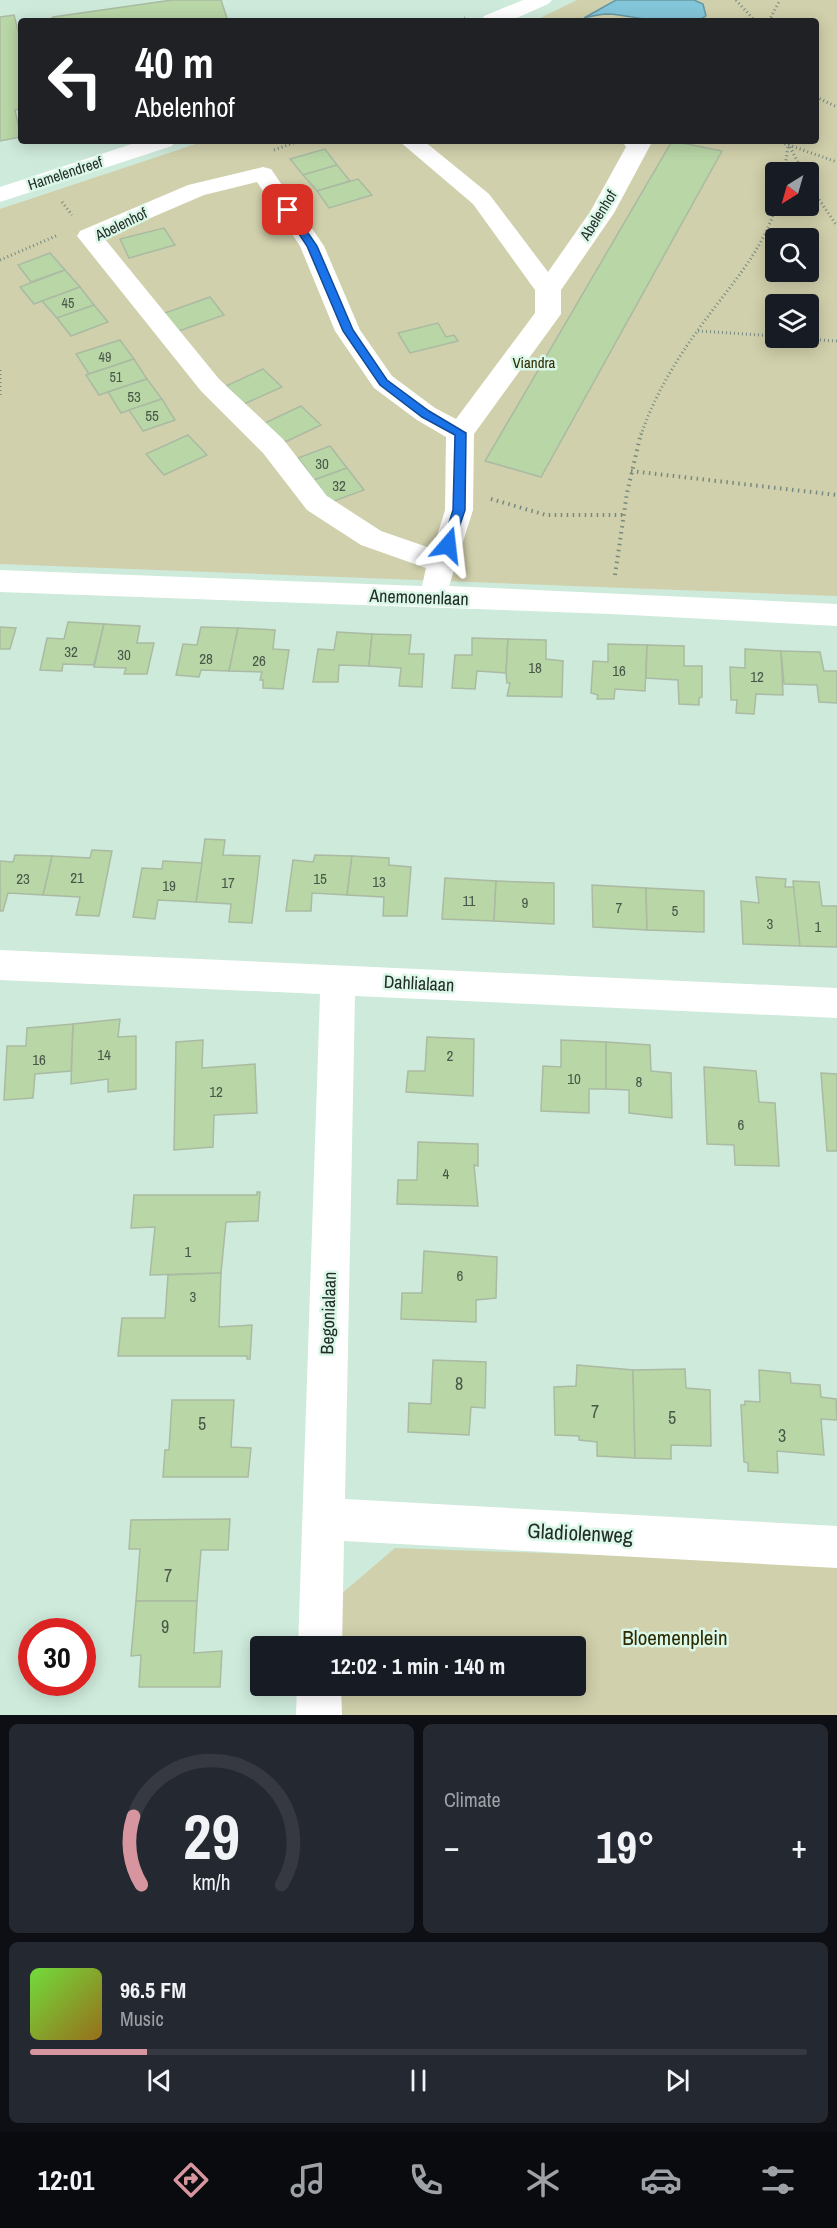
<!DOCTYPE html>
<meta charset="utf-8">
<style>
body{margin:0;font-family:"Archivo Narrow",sans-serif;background:#242831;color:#f1f3f6;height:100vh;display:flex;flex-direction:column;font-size:22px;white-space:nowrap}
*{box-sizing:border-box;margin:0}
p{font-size:20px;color:#9ea1a6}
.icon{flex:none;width:33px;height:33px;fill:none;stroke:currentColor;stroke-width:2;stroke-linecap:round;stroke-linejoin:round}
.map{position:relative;height:1715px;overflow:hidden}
.drawer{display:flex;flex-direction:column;gap:9px;padding:9px;background:#0d0f14;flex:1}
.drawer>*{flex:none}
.guide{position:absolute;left:18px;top:18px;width:801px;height:126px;border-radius:6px;box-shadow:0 3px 15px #0003;background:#202124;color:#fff;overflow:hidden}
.needle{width:39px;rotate:217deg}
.buttons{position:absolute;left:765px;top:162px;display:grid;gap:12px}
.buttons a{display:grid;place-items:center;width:54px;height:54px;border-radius:6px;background:#171b24;box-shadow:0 3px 15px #0003;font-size:30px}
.speed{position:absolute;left:18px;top:1618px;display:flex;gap:12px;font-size:30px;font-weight:700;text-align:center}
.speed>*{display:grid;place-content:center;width:78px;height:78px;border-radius:50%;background:#171b24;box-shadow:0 3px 15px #0003;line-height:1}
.speed .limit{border:9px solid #d22;background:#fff;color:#111}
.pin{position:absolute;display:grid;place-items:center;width:51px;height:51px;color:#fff;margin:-26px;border-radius:12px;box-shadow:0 3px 9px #0006}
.me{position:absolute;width:66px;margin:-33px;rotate:17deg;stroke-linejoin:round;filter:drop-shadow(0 0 4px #0008)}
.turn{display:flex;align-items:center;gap:21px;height:126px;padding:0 18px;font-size:27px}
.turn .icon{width:78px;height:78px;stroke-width:2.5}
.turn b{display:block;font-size:42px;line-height:51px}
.big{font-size:45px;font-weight:800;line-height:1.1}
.drawer .widget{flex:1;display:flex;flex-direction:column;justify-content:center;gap:9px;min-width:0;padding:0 21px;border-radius:9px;background:#242831}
.drawer .dial{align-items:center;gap:0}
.dial svg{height:156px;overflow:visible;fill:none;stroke:#363941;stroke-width:7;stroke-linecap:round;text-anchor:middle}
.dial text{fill:#f1f3f6;stroke:none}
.song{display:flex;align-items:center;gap:18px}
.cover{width:72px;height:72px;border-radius:9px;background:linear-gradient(135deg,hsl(100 70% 55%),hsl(40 70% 35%))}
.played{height:6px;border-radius:3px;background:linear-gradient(90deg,#d7969f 15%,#363941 15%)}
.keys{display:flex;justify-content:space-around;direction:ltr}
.heat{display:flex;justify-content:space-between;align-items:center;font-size:33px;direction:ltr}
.drawer .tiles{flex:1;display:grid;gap:9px;grid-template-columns:1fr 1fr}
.widget:last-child{grid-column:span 2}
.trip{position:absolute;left:250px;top:1636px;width:336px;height:60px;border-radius:6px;background:#171b24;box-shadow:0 3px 15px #0003;font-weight:800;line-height:60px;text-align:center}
.tabs{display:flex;height:96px;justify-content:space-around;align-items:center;background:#090b0e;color:#9ea1a6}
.tabs .icon{width:42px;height:42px}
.tabs .current{color:#d7969f}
.tabs b{font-size:27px;color:#f1f3f6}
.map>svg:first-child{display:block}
</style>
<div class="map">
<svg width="837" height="1715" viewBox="0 0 837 1715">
<rect width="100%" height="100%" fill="#ceeadb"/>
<g fill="#d1d0ac" fill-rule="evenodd">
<path d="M577,0h260v596l-837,-32v-355l205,-68h611v-120h-282zM776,172h32v34h-32zM776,238h32v34h-32zM776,304h32v34h-32z"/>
<path d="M395,1548l442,15v152h-498v-29h237v-39h-236v-52z"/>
</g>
<path fill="#83c6d9" stroke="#6698a4" stroke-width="1.5" d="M616,0h78l9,4 3,12c-22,15 -72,-1 -98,-2 -8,0 -16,2 -24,4z"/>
<g fill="#b8d6a6" stroke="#abbaa3" stroke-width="1.5">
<path d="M172,0h49l7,21h-179l4,-4z"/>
<path d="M14,15l7,27v67l-6,1 6,27 -21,4v-124z"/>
<path d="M672,141l50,10 -181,326 -56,-16z"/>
<path d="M325,149l12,16 -34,10 -13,-16z"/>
<path d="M337,165l13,16 -33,10 -14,-16z"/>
<path d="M358,179l14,16 -43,13 -12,-17z"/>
<path d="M164,228l11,17 -46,13 -9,-19z"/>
<path d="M50,253l15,17 -34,12 -13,-17z"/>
<path d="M65,270l15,17 -46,17 -14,-17z"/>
<path d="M80,287l14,18 -37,13 -15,-17z"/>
<path d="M210,297l14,18 -48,17 -14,-18z"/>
<path d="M94,305l14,17 -37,14 -14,-18z"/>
<path d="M438,323l8,14 8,-2 4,6 -48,12 -12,-20z"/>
<path d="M120,340l14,19 -45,15 -13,-20z"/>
<path d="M134,359l13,20 -48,16 -13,-20z"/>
<path d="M263,369l19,18 -38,17 -18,-18z"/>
<path d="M147,379l15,20 -41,14 -13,-21z"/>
<path d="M162,399l13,21 -32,11 -14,-21z"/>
<path d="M301,406l20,19 -36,17 -20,-19z"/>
<path d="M188,435l19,20 -43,20 -18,-21z"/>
<path d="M330,446l17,22 -33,12 -16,-22z"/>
<path d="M347,468l17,22 -33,12 -17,-22z"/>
<path d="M68,622l36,2 -10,41 -31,-1 -1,7 -22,-1 7,-32 17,1z"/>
<path d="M104,624l36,2 -3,17h17l-7,31h-23l2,-6 -32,-1z"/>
<path d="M0,627l16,1 -6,21h-10z"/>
<path d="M201,627l37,1 -9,43 -28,-1 -2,7 -23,-2 7,-31 14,1z"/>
<path d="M238,628l37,2 -2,19 16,1 -6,39 -20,-1v-8h-3l2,-8 -33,-1z"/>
<path d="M337,632l35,2 -3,32 -30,-1 -1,17h-25l5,-33 16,1z"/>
<path d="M372,634l39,1 -2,19h15l-2,33 -23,-1 2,-18 -32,-2z"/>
<path d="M472,638l36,1 -2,34 -29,-2 -2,18 -23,-1 3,-33h17z"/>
<path d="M508,639l38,1v19l17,2 -1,36 -55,-1 3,-13h-3l-1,-10z"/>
<path d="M608,644l39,1 -2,46 -30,-2 -1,10h-17l1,-4 -7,-2 2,-32 15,1z"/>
<path d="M647,645l37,1v20h18v31l-3,1v7l-20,-1 -1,-24 -32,-2z"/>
<path d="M745,649l36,2 2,44 -27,-1 -2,20 -18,-1 1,-13h-6l-1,-33 15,1z"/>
<path d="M781,651l39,1 4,19h13v32l-18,-1 -2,-17 -33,-1z"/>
<path d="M205,839l20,1 -2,15 37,1 -8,67 -23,-1 2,-18 -35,-2z"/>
<path d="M92,850l20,1 -13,65 -23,-1 4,-18 -37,-2 9,-39 38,2z"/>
<path d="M15,855l37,1 -9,39 -35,-2 -5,18h-3v-50l13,1z"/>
<path d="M315,855l37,1 -5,39 -35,-2 -1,18h-25l7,-51 20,2z"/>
<path d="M352,856l37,2v7l22,2 -4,49h-24l1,-19 -37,-2z"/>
<path d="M163,861l39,2 -6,39 -38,-2 -3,19 -22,-2 9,-49 20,1z"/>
<path d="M756,877l30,2 -1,8h10l5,59 -57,-2 -2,-43 18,2z"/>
<path d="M445,878l51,3 -2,40 -52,-2z"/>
<path d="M496,881l58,2v41l-60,-3z"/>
<path d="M793,881l26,1 3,24h15v41l-37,-1z"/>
<path d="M592,885l54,3 1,42 -54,-3z"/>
<path d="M646,888l58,3v41l-57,-2z"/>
<path d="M120,1019l-2,18 18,-1v53l-28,3v-13l-37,5 2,-60z"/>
<path d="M73,1024l-2,47 -36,3 -2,24 -29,2 3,-54h19l1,-18z"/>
<path d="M427,1037l47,2 -1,57 -67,-4 2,-21h17z"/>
<path d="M203,1040l-1,28 53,-4 2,49 -43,2 -1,32 -39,3 2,-108z"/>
<path d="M561,1040l45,2v47h-17v24l-48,-2 2,-45 18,1z"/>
<path d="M606,1042l44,3 1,26 20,2 1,45 -43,-5v-23l-23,-1z"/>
<path d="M704,1067l52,4 3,31 16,1 4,63 -44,-1 -1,-20 -27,-1z"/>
<path d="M821,1073l16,1v77h-10z"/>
<path d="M418,1142l60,2v22l-4,-1 4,41 -81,-2 1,-24h19z"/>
<path d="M257,1192h3l-2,29 -32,1 -5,51 -71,2 5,-48 -24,1 3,-33h123z"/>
<path d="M424,1251l73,6 -1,41 -20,2v22l-75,-3 1,-26h20z"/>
<path d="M221,1273l-2,54 33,-2 -2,34h-3v-3h-129l4,-38h43l3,-43z"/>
<path d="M433,1360l53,2 -1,46 -14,-1 -2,28 -61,-3 1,-29 22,1z"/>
<path d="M577,1365l56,5 2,88 -38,-2v-14l-18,-2v-4l-24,-1 -1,-48 22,-1z"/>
<path d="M685,1369l1,19 24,2 1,56 -40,-1v14l-36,-1 -2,-88z"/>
<path d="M759,1370l31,3 1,10 29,2 1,12 15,2 1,21 -16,-1 3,36 -47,-4 1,22 -30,-2v-8l-4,-1 -3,-57h4v-4l15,1z"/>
<path d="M172,1400h62l-3,47 20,1 -3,29h-85l2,-27h4z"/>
<path d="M230,1519l-2,31h-27l-4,51h-61l4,-52h-11l2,-29z"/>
<path d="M136,1601h61l-3,52 28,-2 -2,36h-81l2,-32 -10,1z"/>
</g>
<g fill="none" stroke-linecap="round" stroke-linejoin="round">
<g stroke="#778a80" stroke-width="3" stroke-dasharray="1 3" stroke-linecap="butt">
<path d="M736,0l19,21"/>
<path d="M457,21l8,-3"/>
<path d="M769,21l11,-21"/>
<path d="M816,97l21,10"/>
<path d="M777,141l60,21"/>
<path d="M790,147l13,25"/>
<path d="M274,150l25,-9"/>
<path d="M784,172l5,-31"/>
<path d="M808,183l29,43"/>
<path d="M62,202l10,13"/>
<path d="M0,260l58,-25"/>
<path d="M698,331l78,5"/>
<path d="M792,338l45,3"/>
<path d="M0,370v26"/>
<path d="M641,435c15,-44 40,-83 68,-120 26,-35 54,-66 67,-109"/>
</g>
<g stroke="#778a80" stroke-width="4" stroke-dasharray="1.5 4.5" stroke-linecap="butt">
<path d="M631,471l206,24"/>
<path d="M491,499l55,16h77"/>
<path d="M615,575l12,-82 14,-60"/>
</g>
<g fill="#fff" fill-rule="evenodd">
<path d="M523,0h29l-4,4 -38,17h-29l3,-5z"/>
<path d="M141,141h34l-3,5 -172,56v-15z"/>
<path d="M399,141h25l65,53 59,78 42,-60 36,-65 -4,-6h26l3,3 -37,69 -53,77v24l-87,120 -1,76 -24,76 388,18v22l-226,-12 -611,-22v-22l422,16 4,-18 -65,-23 -54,-35 -44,-57 -62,-62 -124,-155 3,-5 108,-46 75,-18 8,2 53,77 36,84 32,46 43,32 21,11 79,-106v-23l-62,-86zM257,182l43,64 35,85 39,57 43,32 29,17 -1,73 -12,39 -52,-18 -54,-35 -44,-57 -64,-60 -115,-141 100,-43z"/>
<path d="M0,950l837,38v30l-482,-22 -10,503 492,27v42l-493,-27 -2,106h-44l22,-653 -320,-14z"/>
<path d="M297,1686h44l1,29h-46z"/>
</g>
</g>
<path fill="#1a73e8" stroke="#114b97" stroke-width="1.5" d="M288,207l3,1 26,38 36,84 34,50 42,31 37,22 -1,77 -13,38 -4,1 -6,-4 11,-35 2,-75 -33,-18 -42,-32 -37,-54 -36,-85 -24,-36z"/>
<g text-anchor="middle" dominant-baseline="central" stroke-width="5" stroke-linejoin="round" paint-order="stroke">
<g font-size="14" fill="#485748">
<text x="68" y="303">45</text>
<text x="105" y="357">49</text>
<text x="116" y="377">51</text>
</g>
<g font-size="15" fill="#232d28" stroke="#dbf7e8">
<text transform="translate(65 173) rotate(-18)">Hamelendreef</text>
<text transform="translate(598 215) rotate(-58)">Abelenhof</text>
<text transform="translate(121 224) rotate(-26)">Abelenhof</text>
</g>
<g font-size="15" fill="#2e2b00" stroke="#dbf7e8">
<text x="534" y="362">Viandra</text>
</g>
<g font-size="15" fill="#485748">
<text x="134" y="396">53</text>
<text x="152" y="415">55</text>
<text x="322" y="463">30</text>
<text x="339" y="485">32</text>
<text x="71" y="651">32</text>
<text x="124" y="654">30</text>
<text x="206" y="658">28</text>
<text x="259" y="660">26</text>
<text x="535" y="667">18</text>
<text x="619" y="670">16</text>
<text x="757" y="676">12</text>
<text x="77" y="877">21</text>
<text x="23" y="878">23</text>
<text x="320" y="878">15</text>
<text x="379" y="881">13</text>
<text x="228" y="882">17</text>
<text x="169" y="885">19</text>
<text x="469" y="900">11</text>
<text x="525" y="902">9</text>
<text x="619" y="907">7</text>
<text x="675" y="910">5</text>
<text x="770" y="923">3</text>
<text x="818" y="926">1</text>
<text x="104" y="1054">14</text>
<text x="450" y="1055">2</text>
<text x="39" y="1059">16</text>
<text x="574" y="1078">10</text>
<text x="639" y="1081">8</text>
<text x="216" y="1091">12</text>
<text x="741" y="1124">6</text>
<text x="446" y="1173">4</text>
<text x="188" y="1251">1</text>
<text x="460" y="1275">6</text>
<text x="193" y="1296">3</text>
</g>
<g font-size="18" fill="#232d28" stroke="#dbf7e8">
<text transform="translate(419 597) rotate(2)">Anemonenlaan</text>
<text transform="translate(419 983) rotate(3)">Dahlialaan</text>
<text transform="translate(328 1313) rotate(-88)">Begonialaan</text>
</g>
<g font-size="18" fill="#485748">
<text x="459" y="1383">8</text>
<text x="595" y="1411">7</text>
<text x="672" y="1417">5</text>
<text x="202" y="1423">5</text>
<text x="782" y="1435">3</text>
<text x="168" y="1575">7</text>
<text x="165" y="1626">9</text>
</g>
<g font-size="21" fill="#232d28" stroke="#dbf7e8">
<text transform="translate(580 1533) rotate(3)">Gladiolenweg</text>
</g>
<g font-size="21" fill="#2e2b00" stroke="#dbf7e8">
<text x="675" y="1637">Bloemenplein</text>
</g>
</g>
</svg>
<div class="buttons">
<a><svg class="needle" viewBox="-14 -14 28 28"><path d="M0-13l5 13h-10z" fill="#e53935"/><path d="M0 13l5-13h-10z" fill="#9ea1a6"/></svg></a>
<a><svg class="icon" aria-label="search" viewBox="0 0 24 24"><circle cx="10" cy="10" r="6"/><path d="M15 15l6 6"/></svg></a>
<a><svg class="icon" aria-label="layers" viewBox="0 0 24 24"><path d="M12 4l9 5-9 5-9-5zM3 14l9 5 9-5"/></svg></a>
</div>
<div class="speed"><div class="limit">30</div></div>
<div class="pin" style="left:288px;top:210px;background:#d93025"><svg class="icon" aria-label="arrive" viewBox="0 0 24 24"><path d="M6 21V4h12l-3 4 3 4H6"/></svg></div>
<svg class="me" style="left:448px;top:545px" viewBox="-20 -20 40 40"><path d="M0-17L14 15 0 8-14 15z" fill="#1a73e8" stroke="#fff" stroke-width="4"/></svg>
<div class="trip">12:02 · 1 min · 140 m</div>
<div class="guide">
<div class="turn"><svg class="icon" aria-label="left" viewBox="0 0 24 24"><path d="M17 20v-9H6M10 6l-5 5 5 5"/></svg><div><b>40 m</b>Abelenhof</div></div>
</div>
</div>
<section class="drawer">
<div class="tiles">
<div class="widget dial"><svg viewBox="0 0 100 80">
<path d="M14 69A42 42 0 1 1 86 69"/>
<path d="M14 69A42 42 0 0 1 10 34" stroke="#d7969f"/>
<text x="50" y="56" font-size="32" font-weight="700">29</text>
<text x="50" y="72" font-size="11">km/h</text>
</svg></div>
<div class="widget"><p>Climate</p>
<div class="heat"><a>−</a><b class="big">19°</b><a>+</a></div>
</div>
<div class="widget">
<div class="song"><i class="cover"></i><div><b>96.5 FM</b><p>Music</p></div></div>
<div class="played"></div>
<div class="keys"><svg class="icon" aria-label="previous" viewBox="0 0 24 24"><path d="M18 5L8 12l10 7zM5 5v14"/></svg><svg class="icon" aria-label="pause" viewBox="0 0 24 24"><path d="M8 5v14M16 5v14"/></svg><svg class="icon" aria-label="next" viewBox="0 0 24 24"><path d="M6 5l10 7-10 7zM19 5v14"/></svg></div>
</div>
</div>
</section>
<nav class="tabs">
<b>12:01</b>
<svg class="icon current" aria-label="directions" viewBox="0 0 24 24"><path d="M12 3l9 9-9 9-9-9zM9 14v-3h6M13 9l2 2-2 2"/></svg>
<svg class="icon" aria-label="music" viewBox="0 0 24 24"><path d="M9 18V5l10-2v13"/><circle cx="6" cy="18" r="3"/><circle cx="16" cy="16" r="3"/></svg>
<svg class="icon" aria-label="phone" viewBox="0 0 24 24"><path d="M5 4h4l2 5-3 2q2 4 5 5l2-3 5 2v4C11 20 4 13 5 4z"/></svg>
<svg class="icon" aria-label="climate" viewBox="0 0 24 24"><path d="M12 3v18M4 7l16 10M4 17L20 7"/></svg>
<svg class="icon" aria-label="car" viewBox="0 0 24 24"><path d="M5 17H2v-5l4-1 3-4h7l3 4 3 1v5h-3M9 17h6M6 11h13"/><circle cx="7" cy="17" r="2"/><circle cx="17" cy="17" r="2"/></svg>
<svg class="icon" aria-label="filters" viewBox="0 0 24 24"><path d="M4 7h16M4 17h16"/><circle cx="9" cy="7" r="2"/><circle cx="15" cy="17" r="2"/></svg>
</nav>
